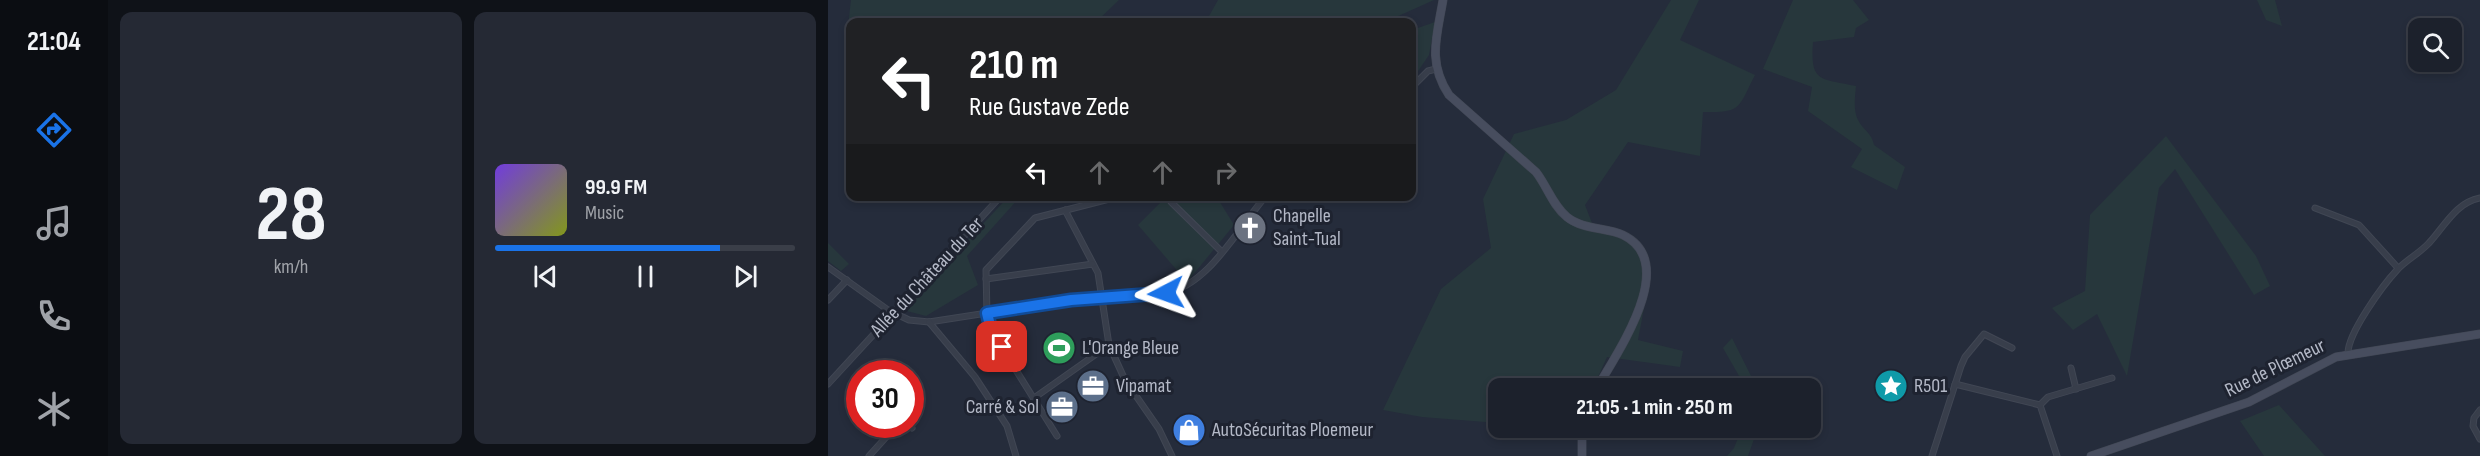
<!DOCTYPE html>
<meta charset="utf-8">
<style>
body{margin:0;font-family:"Sofia Sans Condensed",sans-serif;background:#252934;color:#f1f3f6;height:100vh;display:flex;flex-direction:column;font-size:22px;white-space:nowrap}
*{box-sizing:border-box;margin:0}
p{font-size:20px;color:#a0a3a9}
.icon{flex:none;width:33px;height:33px;fill:none;stroke:currentColor;stroke-width:2;stroke-linecap:round;stroke-linejoin:round}
.map{position:relative;flex:1;overflow:hidden}
.drawer{display:flex;flex-direction:column;gap:12px;padding:12px;background:#0f1218;width:720px}
.drawer>*{flex:none}
.guide{position:absolute;left:18px;top:18px;width:570px;height:183px;border-radius:12px;box-shadow:0 3px 9px #0003,0 0 0 2px #3a3e48;background:#202124;color:#fff;overflow:hidden}
.controls{position:absolute;left:1580px;top:18px;display:grid;gap:12px}
.controls a{display:grid;place-items:center;width:54px;height:54px;border-radius:12px;background:#1c212c;box-shadow:0 3px 9px #0003,0 0 0 2px #3a3e48;font-size:30px}
.speed{position:absolute;left:18px;top:360px;display:flex;gap:12px;font-size:30px;font-weight:700;text-align:center}
.speed>*{display:grid;place-content:center;width:78px;height:78px;border-radius:50%;background:#1c212c;box-shadow:0 3px 9px #0003,0 0 0 2px #3a3e48;line-height:1}
.speed .limit{border:9px solid #d22;background:#fff;color:#111}
.pin{position:absolute;display:grid;place-items:center;width:51px;height:51px;color:#fff;margin:-26px;border-radius:12px;box-shadow:0 3px 9px #0006}
.me{position:absolute;width:66px;margin:-33px;rotate:266deg;stroke-linejoin:round;filter:drop-shadow(0 0 4px #0008)}
.turn{display:flex;align-items:center;gap:21px;height:126px;padding:0 24px;font-size:27px}
.turn .icon{width:78px;height:78px;stroke-width:2.5}
.turn b{display:block;font-size:42px;line-height:51px}
.lanes{display:flex;align-items:center;height:57px;padding:0 24px;background:#0003;justify-content:center;gap:30px;direction:ltr}
.lanes .off{opacity:.35}
.drawer .card{flex:1;display:flex;flex-direction:column;justify-content:center;gap:9px;min-width:0;padding:0 21px;border-radius:12px;background:#252934}
.drawer .dial{align-items:center;gap:0}
.dial b{font-size:78px;line-height:1}
.song{display:flex;align-items:center;gap:18px}
.cover{width:72px;height:72px;border-radius:9px;background:linear-gradient(135deg,hsl(260 70% 55%),hsl(70 70% 35%))}
.played{height:6px;border-radius:3px;background:linear-gradient(90deg,#1a73e8 75%,#3a3e48 75%)}
.keys{display:flex;justify-content:space-around;direction:ltr}
.drawer .tiles{flex:1;display:grid;gap:12px;grid-template-columns:repeat(2,1fr)}
.trip{position:absolute;left:660px;top:378px;width:333px;height:60px;border-radius:12px;background:#1c212c;box-shadow:0 3px 9px #0003,0 0 0 2px #3a3e48;font-weight:700;line-height:60px;text-align:center}
main{display:flex;flex:1;min-height:0}
.tabs{display:flex;flex-direction:column;width:108px;justify-content:space-around;align-items:center;background:#0b0d12;color:#a0a3a9}
.tabs .icon{width:42px;height:42px}
.tabs .active{color:#1a73e8}
.tabs b{font-size:27px;color:#f1f3f6}
.map>svg:first-child{display:block}
</style>
<main>
<nav class="tabs">
<b>21:04</b>
<svg class="icon active" aria-label="directions" viewBox="0 0 24 24"><path d="M12 3l9 9-9 9-9-9zM9 14v-3h6M13 9l2 2-2 2"/></svg>
<svg class="icon" aria-label="music" viewBox="0 0 24 24"><path d="M9 18V5l10-2v13"/><circle cx="6" cy="18" r="3"/><circle cx="16" cy="16" r="3"/></svg>
<svg class="icon" aria-label="phone" viewBox="0 0 24 24"><path d="M5 4h4l2 5-3 2q2 4 5 5l2-3 5 2v4C11 20 4 13 5 4z"/></svg>
<svg class="icon" aria-label="climate" viewBox="0 0 24 24"><path d="M12 3v18M4 7l16 10M4 17L20 7"/></svg>
</nav>
<section class="drawer">
<div class="tiles">
<div class="card dial"><b>28</b><p>km/h</p></div>
<div class="card">
<div class="song"><i class="cover"></i><div><b>99.9 FM</b><p>Music</p></div></div>
<div class="played"></div>
<div class="keys"><svg class="icon" aria-label="previous" viewBox="0 0 24 24"><path d="M18 5L8 12l10 7zM5 5v14"/></svg><svg class="icon" aria-label="pause" viewBox="0 0 24 24"><path d="M8 5v14M16 5v14"/></svg><svg class="icon" aria-label="next" viewBox="0 0 24 24"><path d="M6 5l10 7-10 7zM19 5v14"/></svg></div>
</div>
</div>
</section>
<div class="map">
<svg width="1652" height="456" viewBox="0 0 1652 456">
<rect width="100%" height="100%" fill="#252c3b"/>
<g fill="#27373c">
<path d="M23,0h268l-23,22h-246v123l-4,-14 -2,-70z"/>
<path d="M390,0h216l-49,22h-170l-6,-6z"/>
<path d="M843,0h28l-19,40 75,35c-17,33 -13,38 -52,37l-3,44 -72,-14 -43,63 7,18c11,4 26,6 36,12 31,19 15,76 10,105l45,11 -3,16 -73,-10 -14,31h-95v35l-76,-6 -39,-7 58,-121 50,-41 -8,-49 31,-65 52,-14 50,-30z"/>
<path d="M965,0h60l16,20 -13,8 -2,9 -41,5c-3,41 7,36 43,44 -1,11 -3,24 2,34 5,10 14,13 16,25l31,22 -8,23 -46,-23 11,-18 -54,-38 4,-24 -49,-18z"/>
<path d="M1429,0h18l7,26 -16,-6z"/>
<path d="M607,22l-6,33 -17,25v-50z"/>
<path d="M1338,136l90,120 14,30 -16,9 -79,-126 -16,19 -32,188 -30,-62 -24,16 -21,-22 33,-17 5,-76z"/>
<path d="M181,196l11,1 -53,59 11,29 -52,31 -23,-6z"/>
<path d="M339,196l52,1 -1,2 16,26 -47,57 -49,-57z"/>
<path d="M0,243l21,21 -8,7 -13,-10z"/>
<path d="M904,338l25,50h-11l-23,-40z"/>
<path d="M1451,405l46,51h-61l-24,-35z"/>
<path d="M914,428h16l-10,28h-21l7,-8z"/>
</g>
<g fill="none" stroke-linecap="round" stroke-linejoin="round">
<defs>
<g id="street">
<path d="M584,87l16,-16 8,-2"/>
<path d="M349,196l-6,6 51,50"/>
<path d="M1487,208l44,17 39,43"/>
<path d="M237,210l33,63 11,72 16,35 34,49 13,27"/>
<path d="M0,267l60,43 21,10 20,2 142,-22 95,-7c43,-8 72,-65 100,-97"/>
<path d="M158,279l107,-15"/>
<path d="M0,300l19,-20"/>
<path d="M101,322l46,55 32,49 9,30"/>
<path d="M1520,353c0,-20 35,-68 49,-83 9,-10 23,-17 32,-27 16,-17 26,-40 51,-45"/>
<path d="M1243,368l5,21"/>
<path d="M0,384l173,-188"/>
<path d="M1127,384l85,21 17,51"/>
<path d="M206,398l75,-53"/>
<path d="M1212,405l8,-8 64,-19"/>
<path d="M1652,410l-6,8 -1,8 7,13"/>
<path d="M81,424l3,4"/>
<path d="M229,436l-66,-106 -4,-15 -1,-45 49,-52 86,-22"/>
<path d="M41,456l29,-32"/>
<path d="M1104,456l29,-90 4,-9 19,-23 28,14"/>
</g>
<g id="secondary">
<path d="M615,0c-6,36 -16,62 6,95l87,77c11,14 17,34 31,45 16,13 39,10 56,18 58,28 -7,119 -26,153"/>
<path d="M754,428v28"/>
<path d="M1263,456l158,-54 87,-45 144,-23"/>
</g>
</defs>
<use href="#street" stroke="#414754" stroke-width="7"/>
<use href="#secondary" stroke="#414754" stroke-width="9"/>
<use href="#street" stroke="#383e4b" stroke-width="5"/>
<use href="#secondary" stroke="#474d5e" stroke-width="8"/>
</g>
<g fill="none" stroke-linecap="round" stroke-linejoin="round">
<defs>
<path id="route" d="M174,347l-11,-17 -4,-17 84,-13 95,-7"/>
</defs>
<use href="#route" stroke="#114b97" stroke-width="15"/>
<use href="#route" stroke="#1a73e8" stroke-width="10"/>
</g>
<defs>
<symbol id="church-disc" viewBox="-11 -11 22 22"><circle r="9.5" fill="#6b7280" stroke="#1e2330"/><path d="M-1.2-6h2.4v3.5h3.3v2.4h-3.3V6h-2.4V-.1h-3.3v-2.4h3.3Z" fill="#fff"/></symbol>
<symbol id="stadium-disc" viewBox="-11 -11 22 22"><circle r="9.5" fill="#2e9e5b" stroke="#1e2330"/><path d="M0-5a6.5 5 0 1 0 0 10a6.5 5 0 1 0 0-10ZM-3.5-1.8h7v3.6h-7Z" fill="#fff"/></symbol>
<symbol id="office-disc" viewBox="-11 -11 22 22"><circle r="9.5" fill="#5c6f8a" stroke="#1e2330"/><path d="M-6-3h4V-5.5h4V-3h4V5H-6ZM-1-4.5V-3h2v-1.5ZM-6 0V1H6V0Z" fill="#fff"/></symbol>
<symbol id="sight-disc" viewBox="-11 -11 22 22"><circle r="9.5" fill="#0f9aa8" stroke="#1e2330"/><path d="M0-6L1.8-2.2L6-1.7L2.9 1.2L3.7 5.4L0 3.3L-3.7 5.4L-2.9 1.2L-6-1.7L-1.8-2.2Z" fill="#fff"/></symbol>
<symbol id="shop-disc" viewBox="-11 -11 22 22"><circle r="9.5" fill="#3f7fe0" stroke="#1e2330"/><path d="M-5-2.5h2.3a2.7 3.5 0 0 1 5.4 0H5L5.5 6h-11ZM-1.5-2.5h3a1.5 2.3 0 0 0-3 0Z" fill="#fff"/></symbol>
</defs>
<g fill-rule="evenodd">
<use href="#church-disc" x="403" y="209" width="38" height="38"/>
<use href="#stadium-disc" x="212" y="329" width="38" height="38"/>
<use href="#office-disc" x="246" y="367" width="38" height="38"/>
<use href="#sight-disc" x="1044" y="367" width="38" height="38"/>
<use href="#office-disc" x="215" y="388" width="38" height="38"/>
<use href="#shop-disc" x="342" y="411" width="38" height="38"/>
</g>
<g text-anchor="middle" dominant-baseline="central" stroke-width="6" stroke-linejoin="round" paint-order="stroke">
<g font-size="20" fill="#b4b9c7" stroke="#1e2330" text-anchor="start">
<text x="445" y="216">Chapelle<tspan x="445" dy="23">Saint-Tual</tspan></text>
<text x="254" y="348">L'Orange Bleue</text>
<text x="288" y="386">Vipamat</text>
<text x="1086" y="386">R501</text>
<text x="211" y="407" text-anchor="end">Carré &amp; Sol</text>
<text x="384" y="430">AutoSécuritas Ploemeur</text>
</g>
<g font-size="20" fill="#b4b9c7" stroke="#1e2330">
<text transform="translate(99 277) rotate(-47)">Allée du Château du Ter</text>
<text transform="translate(1447 368) rotate(-26)">Rue de Plœmeur</text>
</g>
</g>
</svg>
<div class="controls">
<a><svg class="icon" aria-label="search" viewBox="0 0 24 24"><circle cx="10" cy="10" r="6"/><path d="M15 15l6 6"/></svg></a>
</div>
<div class="speed"><div class="limit">30</div></div>
<div class="pin" style="left:174px;top:347px;background:#d93025"><svg class="icon" aria-label="arrive" viewBox="0 0 24 24"><path d="M6 21V4h12l-3 4 3 4H6"/></svg></div>
<svg class="me" style="left:338px;top:293px" viewBox="-20 -20 40 40"><path d="M0-17L14 15 0 8-14 15z" fill="#1a73e8" stroke="#fff" stroke-width="4"/></svg>
<div class="trip">21:05 · 1 min · 250 m</div>
<div class="guide">
<div class="turn"><svg class="icon" aria-label="left" viewBox="0 0 24 24"><path d="M17 20v-9H6M10 6l-5 5 5 5"/></svg><div><b>210 m</b>Rue Gustave Zede</div></div>
<div class="lanes"><svg class="icon" aria-label="left" viewBox="0 0 24 24"><path d="M17 20v-9H6M10 6l-5 5 5 5"/></svg><svg class="icon off" aria-label="ahead" viewBox="0 0 24 24"><path d="M12 20V5M6 11l6-6 6 6"/></svg><svg class="icon off" aria-label="ahead" viewBox="0 0 24 24"><path d="M12 20V5M6 11l6-6 6 6"/></svg><svg class="icon off" aria-label="right" viewBox="0 0 24 24"><path d="M7 20v-9h11M14 6l5 5-5 5"/></svg></div>
</div>
</div>
</main>
